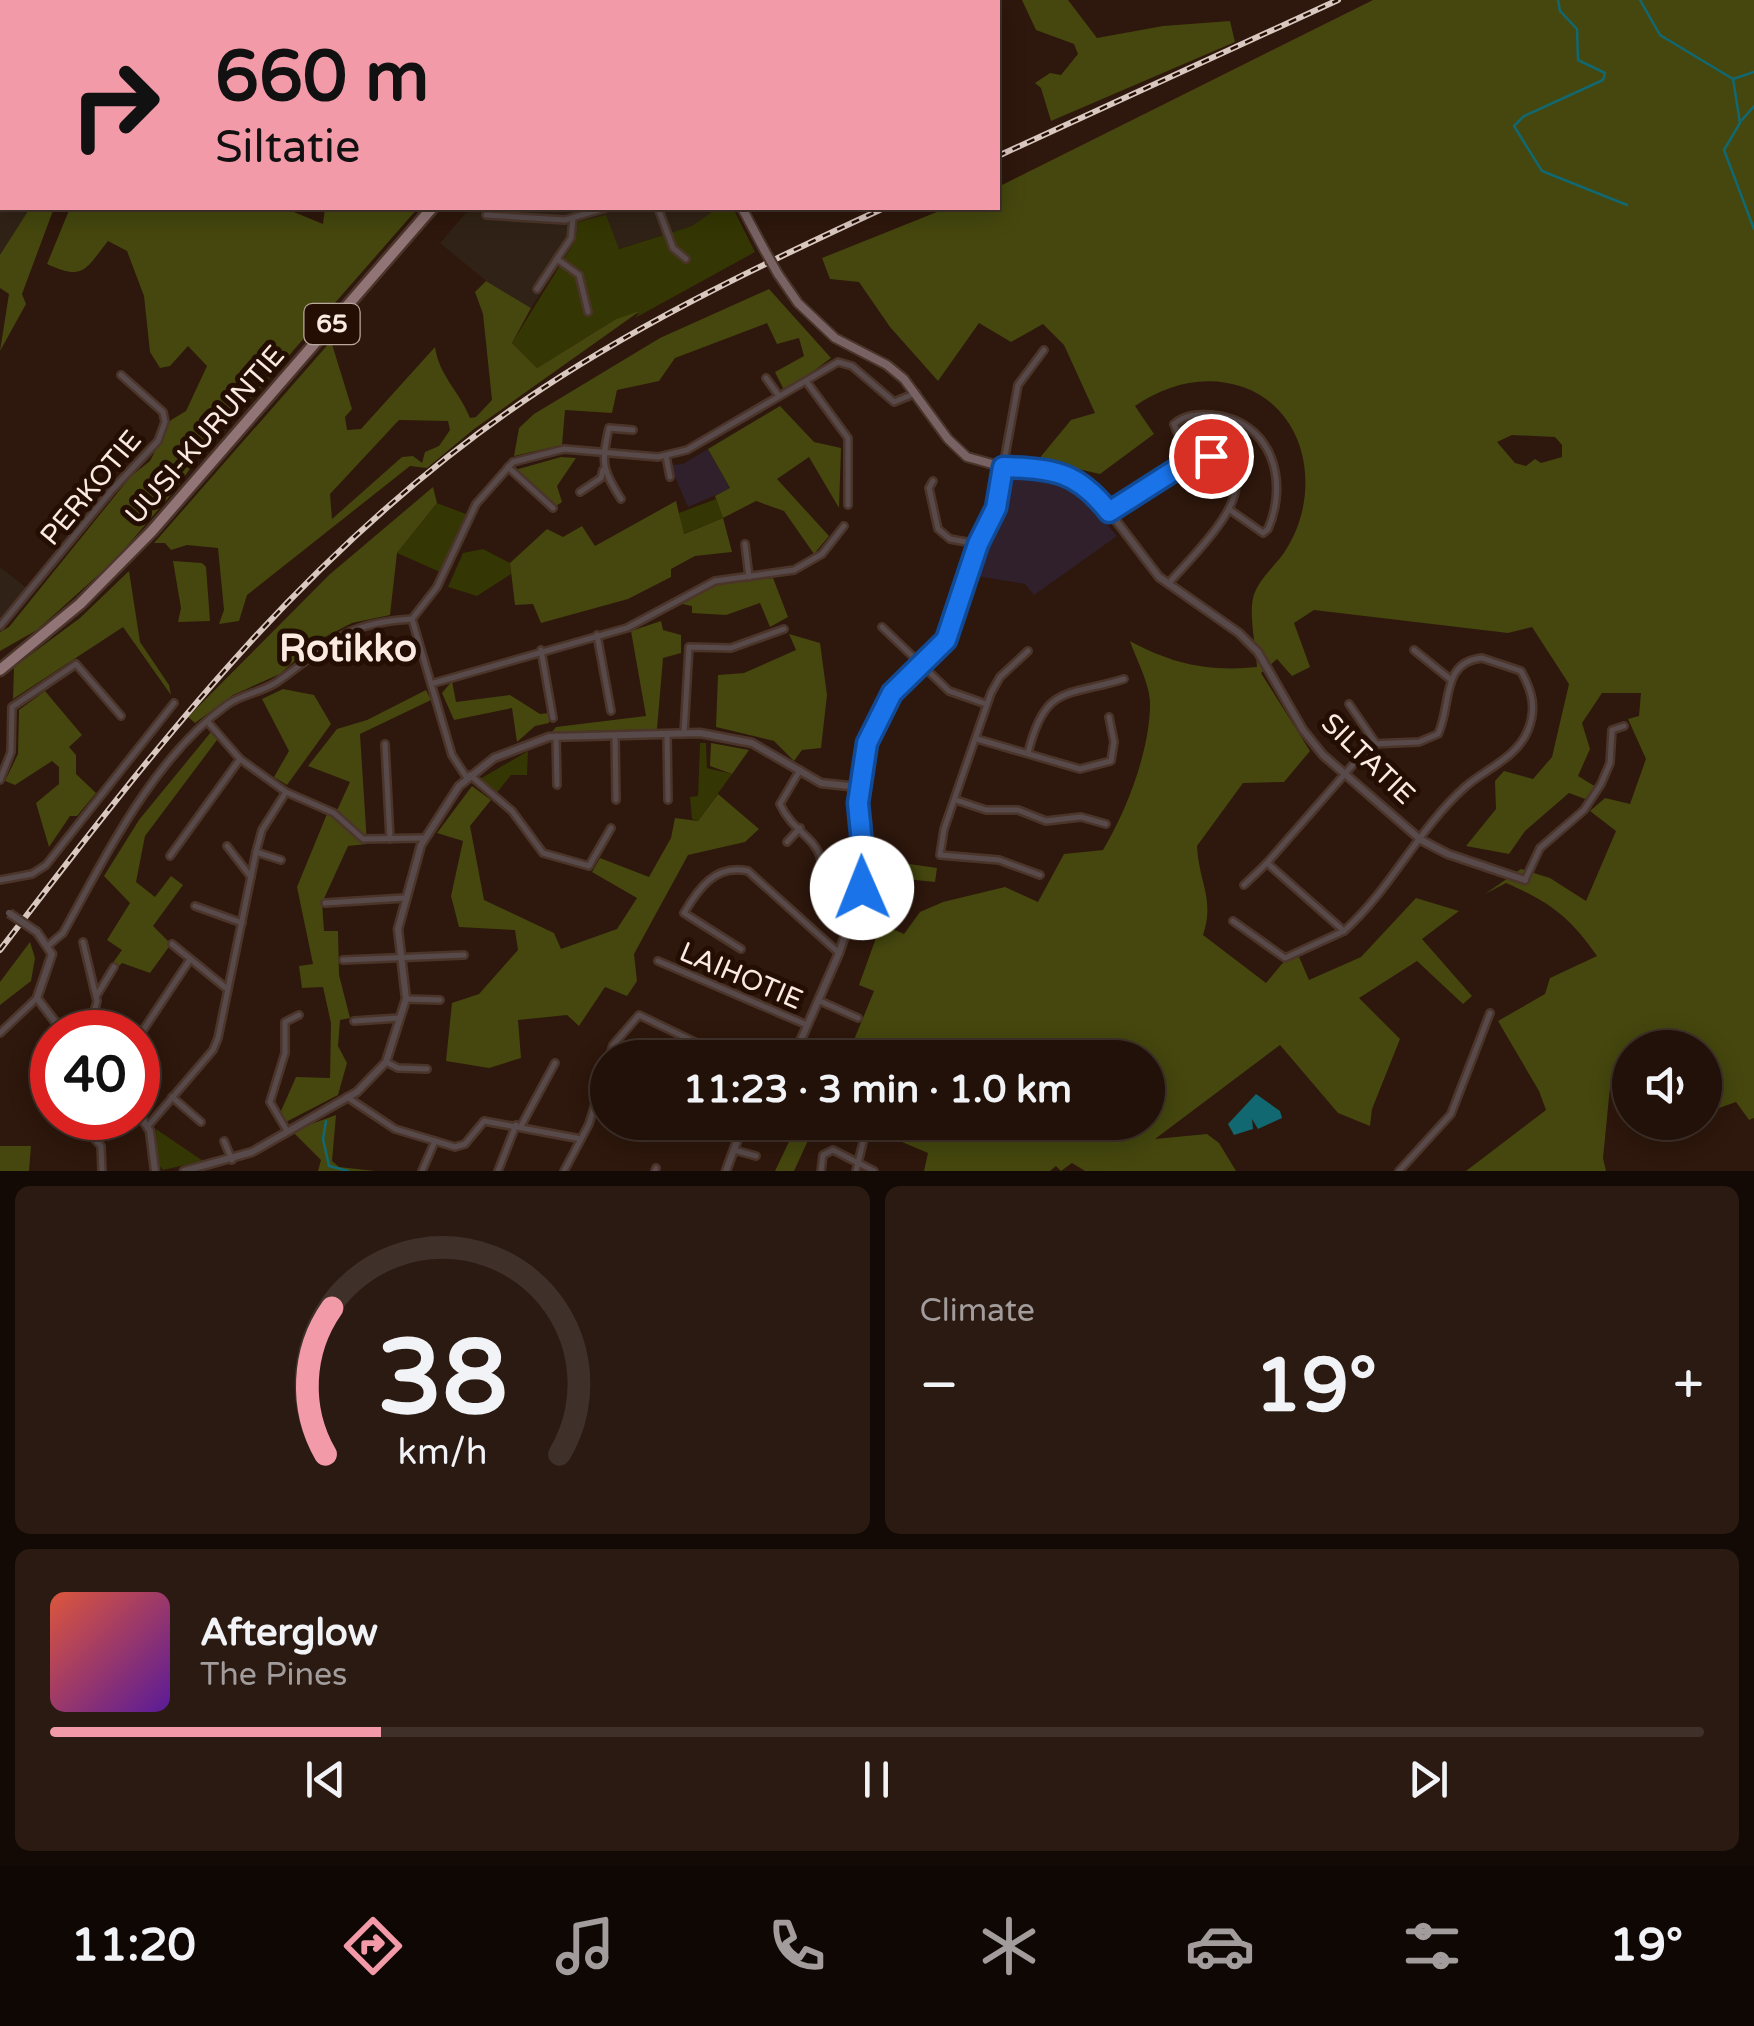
<!DOCTYPE html>
<meta charset="utf-8">
<style>
body{margin:0;font-family:"Varela Round",sans-serif;background:#2a1a12;color:#f1f3f6;height:100vh;display:flex;flex-direction:column;font-size:38px;white-space:nowrap}
*{box-sizing:border-box;margin:0}
p{font-size:32px;color:#a29d9c}
.icon{flex:none;width:55px;height:55px;fill:none;stroke:currentColor;stroke-width:2;stroke-linecap:round;stroke-linejoin:round}
.map{position:relative;height:1171px;overflow:hidden}
.sheet{display:flex;flex-direction:column;gap:15px;padding:15px;background:#130905;flex:1}
.sheet>*{flex:none}
.guide{position:absolute;left:0px;top:0px;width:1000px;height:210px;box-shadow:0 5px 25px #0003,0 0 0 2px #3f312a;background:#f39aa8;color:#111;overflow:hidden}
.tools{position:absolute;left:1612px;top:1030px;display:grid;gap:20px}
.tools a{display:grid;place-items:center;width:110px;height:110px;border-radius:50%;background:#221109;box-shadow:0 5px 25px #0003,0 0 0 2px #3f312a;font-size:50px}
.speed{position:absolute;left:30px;top:1010px;display:flex;gap:20px;font-size:50px;font-weight:700;text-align:center}
.speed>*{display:grid;place-content:center;width:130px;height:130px;border-radius:50%;background:#221109;box-shadow:0 5px 25px #0003,0 0 0 2px #3f312a;line-height:1}
.speed .limit{border:15px solid #d22;background:#fff;color:#111}
.pin{position:absolute;display:grid;place-items:center;width:85px;height:85px;color:#fff;margin:-42px;border:5px solid #fff;border-radius:50%;box-shadow:0 2px 10px #0007}
.me{position:absolute;width:110px;margin:-55px;rotate:359deg;stroke-linejoin:round;filter:drop-shadow(0 0 8px #0008)}
.turn{display:flex;align-items:center;gap:35px;height:210px;padding:0 50px;font-size:45px}
.turn .icon{width:130px;height:130px;stroke-width:2.5}
.turn b{display:block;font-size:70px;line-height:85px}
.big{font-size:75px;font-weight:700;line-height:1.1}
.sheet .widget{flex:1;display:flex;flex-direction:column;justify-content:center;gap:15px;min-width:0;padding:0 35px;border-radius:15px;background:#2a1a12}
.sheet .dial{align-items:center;gap:0}
.dial svg{height:260px;overflow:visible;fill:none;stroke:#3f312a;stroke-width:7;stroke-linecap:round;text-anchor:middle}
.dial text{fill:#f1f3f6;stroke:none}
.song{display:flex;align-items:center;gap:30px}
.cover{width:120px;height:120px;border-radius:15px;background:linear-gradient(135deg,hsl(10 70% 55%),hsl(270 70% 35%))}
.played{height:10px;border-radius:5px;background:linear-gradient(90deg,#f39aa8 20%,#3f312a 20%)}
.keys{display:flex;justify-content:space-around;direction:ltr}
.heat{display:flex;justify-content:space-between;align-items:center;font-size:55px;direction:ltr}
.sheet .tiles{flex:1;display:grid;gap:15px;grid-template-columns:1fr 1fr}
.widget:last-child{grid-column:span 2}
.trip{position:absolute;left:590px;top:1040px;width:575px;height:100px;border-radius:50px;background:#221109;box-shadow:0 5px 25px #0003,0 0 0 2px #3f312a;font-weight:700;line-height:100px;text-align:center}
.dock{display:flex;height:160px;justify-content:space-around;align-items:center;background:#0e0704;color:#a29d9c}
.dock .icon{width:70px;height:70px}
.dock .current{color:#f39aa8}
.dock b{font-size:45px;color:#f1f3f6}
.map>svg:first-child{display:block}
</style>
<div class="map">
<svg width="1754" height="1171" viewBox="0 0 1754 1171">
<rect width="100%" height="100%" fill="#2e170c"/>
<g fill="#302216">
<path d="M0,0l193,2h-191v206h28l-27,48 -3,-1z"/>
<path d="M470,208h248l1,2 -27,16 -74,23 -43,-8 -44,67 -45,-27 -46,-38z"/>
<path d="M0,567l29,23 -29,33z"/>
</g>
<g fill="#2f202b">
<path d="M708,449l22,40 -42,18 -18,-42 13,-1z"/>
<path d="M1012,478l62,8 43,50 -83,59 -9,-11 -49,-8z"/>
</g>
<g fill="#343603">
<path d="M718,208h15l22,44 -120,66 4,-5 -23,6 -79,49 -25,-25 63,-102 3,-19 28,-7 13,34 73,-23z"/>
<path d="M716,499l7,19 -40,16 -4,-21z"/>
<path d="M437,503l29,11 -26,58 -43,-19z"/>
<path d="M483,549l27,14 1,11 -34,22 -29,-9 15,-34z"/>
<path d="M700,743h6l1,25 25,6 -34,47 -6,-2 -2,-22 8,-1z"/>
<path d="M528,751l-1,24h-16l-15,19 -16,-15z"/>
<path d="M156,1129l47,32 -40,9 -6,-7z"/>
</g>
<g fill="#45470e" fill-rule="evenodd">
<path d="M1022,0h46l29,38 66,-12 67,-5 5,21 -184,79 -10,-33 -6,-5 15,-10 11,2 17,-21 -4,-10 -38,-14z"/>
<path d="M1373,0h381v1118l-5,2 -13,-18 -31,11v-65l-35,-1 -4,-11 -15,11 -21,1v15l-19,14 -8,81 3,13h-140l80,-61 -7,-19 -41,-70 47,-27 5,-16 47,-22c-27,-39 -47,-54 -91,-73l-21,11 36,-25 29,9 36,23 30,-70 -26,-20 15,-13 25,6 16,-45 -18,-40 11,-3 2,-23h-39l-20,30 8,26 -12,27 18,11 -11,12 -16,-6 -44,38 -16,23 -43,-8 30,-37 -1,-28 9,-10 29,8 19,-22 17,-73 -37,-57 -24,6 -194,-23 -20,13 16,44 -18,9 -15,-17 -16,14 49,78 -26,31 -41,1 -46,63c2,37 18,53 6,89l63,48 20,-24 13,-2 10,23 52,-23 55,-59 43,13 -37,28 50,57 -9,8 -46,-43 -58,37 41,41 -28,70 -2,17 -32,-13 -58,-68 -125,94 52,-5 12,9 17,28h-151l-13,-8 -11,8 -5,-5 -6,5h-126l4,-18 -59,-25v-6h279v-64l-270,-1 4,-13 -14,-4 -8,17h-13l27,-66 -15,-6 22,-61 23,10 16,-22 23,-10 62,-15 33,15 26,-48 39,-4c24,-40 48,-102 47,-149 -1,-19 -14,-42 -20,-60 42,23 79,31 127,26 -1,-20 -8,-50 -4,-69 5,-20 25,-34 34,-50 34,-55 22,-137 -44,-161 -38,-13 -76,-3 -108,19l19,28 -54,40 -62,-14 33,-40 24,-7 -31,-68 -21,-21 -32,18 -32,-19 -41,58 -48,-54 -31,-45 -29,-3 -8,-21 125,-50h51v-21zM1512,435l43,2 7,8v12l-21,6 -6,-4 -9,7 -11,-3 -18,-21z"/>
<path d="M30,208h24l-32,86 4,10 -26,47 9,-57 -9,-6v-33z"/>
<path d="M70,208h214l39,16 2,-16h93l-161,184 -38,34 -43,63 -61,71 -78,70 -37,21v-19l9,-5 122,-151 19,-15 21,-41 15,-9 21,-45 -19,-20 -18,20 -10,2 -10,-16 -6,-56 -17,-45 -19,-10c-23,29 -24,40 -61,23z"/>
<path d="M486,281l45,27 -19,35 25,25 79,-49 24,-8 -166,118 -47,39 -17,-2 -163,129 -8,26 -20,3 5,-14 -6,-62 -31,-3 -16,5 -6,-7h-11l177,-202 21,68 -7,8 2,13 14,-1 74,-82c4,29 25,45 35,71l6,-1 16,-17 -9,-86 -8,-22zM399,420l49,1 2,9 -11,16 -14,6 -3,11 -9,-7 -11,1 -70,62 -2,-25z"/>
<path d="M769,289l62,69 -46,34 -10,-20 29,-16 -5,-18 -22,6 -10,-21 -92,35 -16,23 -42,9 -5,23 -47,-3 -3,35 -48,11 5,-28 15,-14 126,-76z"/>
<path d="M780,406l34,36 27,6 -2,60 -30,-51 -32,22 52,57 -15,18 -30,-43 -28,-10 -33,17 9,34 -37,4 -24,13v8l-43,22 -87,24 -8,-19 -18,1 -5,-42 37,-34 16,8 19,-11 13,20 81,-45 8,33 39,-16 -8,-22 15,-8 -22,-39z"/>
<path d="M561,457l15,1 -19,28 5,16 -6,4 -41,-36z"/>
<path d="M433,487l4,16 -40,50 -7,62 -38,8 -35,18 -37,33 -47,21 -38,28 -7,-6 141,-142z"/>
<path d="M173,561l29,2 4,4 4,54 -32,1 3,-14z"/>
<path d="M129,571l11,71 29,43 2,10 -48,-68 -110,72 1,-32 66,-49z"/>
<path d="M773,578l15,39 -18,10 -10,-24 -34,12 -34,-2v-7l-15,-3 36,-18z"/>
<path d="M661,621l2,9 18,5v18l-18,5 -6,71 -105,3 4,-5 90,-11 -15,-85z"/>
<path d="M789,634l31,9 7,52 -6,53 -19,2 -8,11 -20,-20 -58,-14 2,-52 26,-2 52,-23z"/>
<path d="M452,681l4,21 54,-7 30,19 9,-1v10l-14,3 -18,16 -5,-34 -58,12 -12,-27z"/>
<path d="M283,689l31,6 17,29 -44,61 -13,-8 15,-26 -27,-52z"/>
<path d="M426,690l5,10 -71,34 7,110 -19,2 -26,57 2,28h14l1,44 11,43 -10,2 -2,26 9,17 -9,32 -52,27 -5,-11 15,-34 34,1 1,-55 -8,-36 -21,1 -3,-22 14,-2 -16,-77 30,-73 7,3 16,-35 -42,-16 29,-37 30,-9z"/>
<path d="M45,691l37,44 -13,12 7,8v19l20,19 -19,23h-7l-21,31 -13,-44 23,-19v-17l-7,-6 -37,24 -10,-4 13,-27 1,-44z"/>
<path d="M211,732l6,8 -72,96 -9,46 19,15 16,-21 12,9 -30,41 18,18 -21,29 -28,-10 -5,5 -5,-4 10,-14 -15,-10 23,-37 -26,-27 35,-56z"/>
<path d="M711,743l38,7 -17,24 -22,-8z"/>
<path d="M472,786l19,14 -21,26 14,74 70,33 7,16 56,-20 20,-31 -45,-26 8,-14 49,19 22,-39 4,-20 23,3 20,-27 41,35 -14,13 -57,13 -54,99 3,27 -10,15 -22,-9 -26,39 -12,-11 -49,5 3,38 -32,10 -43,-7 6,-58 27,-9 39,-44 -3,-20 -56,-3 -8,-31 12,-55 -26,-8z"/>
<path d="M868,858l69,10 -2,14 -68,-7z"/>
<path d="M30,942l5,16 -4,23 -31,24v-23z"/>
<path d="M336,1115l-4,46 7,6 36,4h-57l3,-11 -29,-29z"/>
<path d="M798,1123h18l-22,48h-19z"/>
<path d="M0,1146h31l-2,25h-29z"/>
</g>
<path fill="#126871" d="M1256,1094l24,17 2,7 -24,11 -6,-10 1,10 -19,6 -6,-11z"/>
<g fill="none" stroke-linecap="round" stroke-linejoin="round">
<g stroke="#126871" stroke-width="2.5">
<path d="M1558,0l2,11 17,18 1,31 27,13 -2,7 -79,36 -10,10 28,45 85,34"/>
<path d="M1640,0l20,35 73,44 7,44 -16,27 30,79"/>
<path d="M1733,79l21,-7"/>
<path d="M1742,120l12,-14"/>
<path d="M326,1121l-3,18 6,27 19,5"/>
</g>
<defs>
<g id="minor">
<path d="M151,0l1,2"/>
<path d="M815,0l1,2"/>
<path d="M851,0l1,2"/>
<path d="M67,2l1,-2"/>
<path d="M832,2l6,-2"/>
<path d="M0,103l2,2"/>
<path d="M0,157l2,-8"/>
<path d="M658,208l15,40 13,11"/>
<path d="M486,215l79,5 40,-12"/>
<path d="M557,259l22,16 9,37"/>
<path d="M537,289l34,-51 2,-20"/>
<path d="M766,378l13,18"/>
<path d="M806,381l42,57v67"/>
<path d="M666,456l4,21"/>
<path d="M1189,461l-15,-37c11,-9 23,-10 38,-9 60,5 77,66 56,114l-5,4 -33,-23"/>
<path d="M508,467l45,41"/>
<path d="M1003,467l15,-82 26,-35"/>
<path d="M933,481l-4,7 9,41 12,10 28,5"/>
<path d="M580,492l21,-14 2,-8"/>
<path d="M621,499c-19,-30 -20,-36 -12,-71l24,2"/>
<path d="M1109,511l91,-54c11,-1 21,0 29,9 29,31 -40,93 -61,118"/>
<path d="M745,544l4,33"/>
<path d="M412,619l25,-32 39,-83 37,-42 51,-13 94,8 29,-7 151,-88 14,4 42,36 22,-9"/>
<path d="M412,619l40,136 15,23"/>
<path d="M0,626l112,-136 46,-49 7,-19 -2,-10 -42,-37"/>
<path d="M882,627l67,64 37,13"/>
<path d="M597,635l14,76"/>
<path d="M541,650l12,68"/>
<path d="M1414,650l36,29"/>
<path d="M1028,651l-28,26 -9,16 -47,136 -4,26 59,5 41,15"/>
<path d="M1482,658l39,13c11,20 16,37 7,59 -11,28 -43,39 -63,57 -47,42 -74,102 -121,144l-77,-68 104,-119 48,-2 19,-8c14,-28 2,-72 44,-76z"/>
<path d="M434,683l193,-55 88,-47 79,-11 28,-16 22,-28"/>
<path d="M1349,704l26,38"/>
<path d="M207,721l33,38 46,33 48,21 29,26 61,-1"/>
<path d="M684,733l5,-86 42,1 53,-19"/>
<path d="M667,734l1,66"/>
<path d="M615,735l1,65"/>
<path d="M556,736l1,49"/>
<path d="M977,739l103,30 31,-8 3,-19 -5,-25"/>
<path d="M385,744l5,95"/>
<path d="M1028,753c17,-69 38,-56 96,-74"/>
<path d="M800,770l-20,34c17,38 57,35 35,90"/>
<path d="M470,775l42,36 31,42 46,13 22,-38"/>
<path d="M0,780l11,-28 1,-45 64,-43 45,52"/>
<path d="M956,800l30,10h32l28,11 35,-4 25,7"/>
<path d="M787,842l13,-14"/>
<path d="M227,846l24,31"/>
<path d="M256,852l25,8"/>
<path d="M170,856l70,-97"/>
<path d="M0,880l32,-6 14,-9 128,-162"/>
<path d="M1525,880l15,-32 44,-38 17,-26 9,-21 2,-33 12,-4"/>
<path d="M1244,885l23,-22"/>
<path d="M325,903l79,-5"/>
<path d="M195,906l47,17"/>
<path d="M853,916l34,6 5,-18"/>
<path d="M1233,921l52,37 59,-27"/>
<path d="M83,942l14,59 -8,31"/>
<path d="M50,944l13,-11c44,-79 90,-175 165,-229 15,-10 34,-12 49,-22 53,-37 64,-59 135,-63"/>
<path d="M172,944l54,44"/>
<path d="M741,949l-57,-36c14,-24 31,-49 64,-42l91,82"/>
<path d="M343,960l121,-5"/>
<path d="M658,961l149,64"/>
<path d="M97,995l17,-28"/>
<path d="M406,999l34,1"/>
<path d="M820,1001l38,17"/>
<path d="M354,1021l45,-3"/>
<path d="M0,1033l37,-35"/>
<path d="M138,1038l51,-77"/>
<path d="M708,1048l25,10"/>
<path d="M796,1053l10,5"/>
<path d="M386,1062l12,6 29,1"/>
<path d="M172,1097l29,25"/>
<path d="M347,1097l48,32 60,18 10,-3 19,-23 97,18"/>
<path d="M76,1118l25,28 1,25"/>
<path d="M148,1126l65,-76 5,-12 38,-186 6,-22 24,-38"/>
<path d="M521,1126l34,-63"/>
<path d="M286,1129l-16,-27 15,-49v-31l14,-7"/>
<path d="M667,1137l6,-15"/>
<path d="M224,1141l8,19"/>
<path d="M734,1150l22,6"/>
<path d="M422,1171l13,-30"/>
<path d="M498,1171l18,-46"/>
<path d="M564,1171l25,-47 24,-79 26,-30 60,29"/>
<path d="M655,1171l1,-3"/>
<path d="M821,1171l2,-16 10,-5 41,21"/>
<path d="M856,1171l12,-49"/>
<path d="M1399,1171l52,-57 39,-101"/>
</g>
<g id="tertiary">
<path d="M37,932l15,22 -15,44 26,34"/>
<path d="M793,1058l46,-105 22,-65 3,-24 -6,-61 9,-60 25,-50 54,-53 32,-96 17,-36 8,-41 56,6 30,12 70,92 80,56 19,19 45,78 20,25 98,85 27,14 77,26"/>
<path d="M138,1113l12,18 5,40"/>
<path d="M184,1171l68,-19 105,-60 29,-30 20,-63 -8,-70 23,-84 38,-59 35,-28 55,-21 151,-4 52,10 69,40 37,4"/>
<path d="M726,1171l18,-49"/>
</g>
<g id="secondary">
<path d="M742,208l23,43"/>
<path d="M778,274l20,29 37,35 52,27 17,14 44,60 19,18 36,10"/>
</g>
<g id="primary">
<path d="M621,2l3,-2"/>
<path d="M0,670l80,-66 72,-73 280,-323"/>
</g>
</defs>
<use href="#minor" stroke="#4b352a" stroke-width="10"/>
<use href="#tertiary" stroke="#4b352a" stroke-width="11"/>
<use href="#secondary" stroke="#4b352a" stroke-width="12"/>
<use href="#primary" stroke="#4b352a" stroke-width="15"/>
<use href="#minor" stroke="#584a4a" stroke-width="5"/>
<use href="#tertiary" stroke="#584a4a" stroke-width="6"/>
<use href="#secondary" stroke="#786263" stroke-width="8"/>
<use href="#primary" stroke="#917576" stroke-width="10"/>
<defs>
<g id="rail">
<path d="M998,156l340,-156"/>
<path d="M0,950c164,-214 315,-412 543,-562 108,-71 224,-126 341,-180"/>
</g>
</defs>
<use href="#rail" stroke="#d9c8c0" stroke-width="6"/>
<use href="#rail" stroke="#240e04" stroke-width="2.5" stroke-dasharray="8" stroke-linecap="butt"/>
<defs>
<path id="tertiary-bridge" d="M9,913l28,19"/>
<path id="secondary-bridge" d="M765,251l13,23"/>
</defs>
<use href="#tertiary-bridge" stroke="#4b352a" stroke-width="11" stroke-linecap="butt"/>
<use href="#secondary-bridge" stroke="#4b352a" stroke-width="12" stroke-linecap="butt"/>
<use href="#tertiary-bridge" stroke="#584a4a" stroke-width="6"/>
<use href="#secondary-bridge" stroke="#786263" stroke-width="8"/>
</g>
<g fill="none" stroke-linecap="round" stroke-linejoin="round">
<defs>
<path id="route" d="M862,888l2,-24 -6,-61 9,-60 25,-50 54,-53 32,-96 18,-36 7,-41c51,2 74,4 106,45l80,-51 22,-5"/>
</defs>
<use href="#route" stroke="#114b97" stroke-width="25"/>
<use href="#route" stroke="#1a73e8" stroke-width="18"/>
</g>
<g text-anchor="middle" dominant-baseline="central" stroke-width="10" stroke-linejoin="round" paint-order="stroke">
<rect fill="#240e04" stroke="#baa89f" stroke-width="2.5" x="304.5" y="304" width="55" height="40" rx="8"/>
<g font-size="25" font-weight="bold" fill="#faeae2">
<text x="332" y="324">65</text>
</g>
<g font-size="28" fill="#faeae2" stroke="#240e04">
<text transform="translate(205 435) rotate(-49)">UUSI-KURUNTIE</text>
<text transform="translate(91 488) rotate(-50)">PERKOTIE</text>
<text transform="translate(1368 759) rotate(44)">SILTATIE</text>
<text transform="translate(741 976) rotate(23)">LAIHOTIE</text>
</g>
<g font-size="38" font-weight="bold" fill="#faeae2" stroke="#240e04">
<text x="348" y="649">Rotikko</text>
</g>
</g>
</svg>
<div class="tools">
<a><svg class="icon" aria-label="sound" viewBox="0 0 24 24"><path d="M4 9h4l5-4v14l-5-4H4zM17 9q2 3 0 6"/></svg></a>
</div>
<div class="speed"><div class="limit">40</div></div>
<div class="pin" style="left:1211px;top:456px;background:#d93025"><svg class="icon" aria-label="arrive" viewBox="0 0 24 24"><path d="M6 21V4h12l-3 4 3 4H6"/></svg></div>
<svg class="me" style="left:862px;top:888px" viewBox="-20 -20 40 40"><circle r="19" fill="#fff"/><path d="M0-13L10 11 0 6-10 11z" fill="#1a73e8"/></svg>
<div class="trip">11:23 · 3 min · 1.0 km</div>
<div class="guide">
<div class="turn"><svg class="icon" aria-label="right" viewBox="0 0 24 24"><path d="M7 20v-9h11M14 6l5 5-5 5"/></svg><div><b>660 m</b>Siltatie</div></div>
</div>
</div>
<section class="sheet">
<div class="tiles">
<div class="widget dial"><svg viewBox="0 0 100 80">
<path d="M14 69A42 42 0 1 1 86 69"/>
<path d="M14 69A42 42 0 0 1 16 24" stroke="#f39aa8"/>
<text x="50" y="56" font-size="32" font-weight="700">38</text>
<text x="50" y="72" font-size="11">km/h</text>
</svg></div>
<div class="widget"><p>Climate</p>
<div class="heat"><a>−</a><b class="big">19°</b><a>+</a></div>
</div>
<div class="widget">
<div class="song"><i class="cover"></i><div><b>Afterglow</b><p>The Pines</p></div></div>
<div class="played"></div>
<div class="keys"><svg class="icon" aria-label="previous" viewBox="0 0 24 24"><path d="M18 5L8 12l10 7zM5 5v14"/></svg><svg class="icon" aria-label="pause" viewBox="0 0 24 24"><path d="M8 5v14M16 5v14"/></svg><svg class="icon" aria-label="next" viewBox="0 0 24 24"><path d="M6 5l10 7-10 7zM19 5v14"/></svg></div>
</div>
</div>
</section>
<nav class="dock">
<b>11:20</b>
<svg class="icon current" aria-label="directions" viewBox="0 0 24 24"><path d="M12 3l9 9-9 9-9-9zM9 14v-3h6M13 9l2 2-2 2"/></svg>
<svg class="icon" aria-label="music" viewBox="0 0 24 24"><path d="M9 18V5l10-2v13"/><circle cx="6" cy="18" r="3"/><circle cx="16" cy="16" r="3"/></svg>
<svg class="icon" aria-label="phone" viewBox="0 0 24 24"><path d="M5 4h4l2 5-3 2q2 4 5 5l2-3 5 2v4C11 20 4 13 5 4z"/></svg>
<svg class="icon" aria-label="climate" viewBox="0 0 24 24"><path d="M12 3v18M4 7l16 10M4 17L20 7"/></svg>
<svg class="icon" aria-label="car" viewBox="0 0 24 24"><path d="M5 17H2v-5l4-1 3-4h7l3 4 3 1v5h-3M9 17h6M6 11h13"/><circle cx="7" cy="17" r="2"/><circle cx="17" cy="17" r="2"/></svg>
<svg class="icon" aria-label="filters" viewBox="0 0 24 24"><path d="M4 7h16M4 17h16"/><circle cx="9" cy="7" r="2"/><circle cx="15" cy="17" r="2"/></svg>
<b>19°</b>
</nav>
